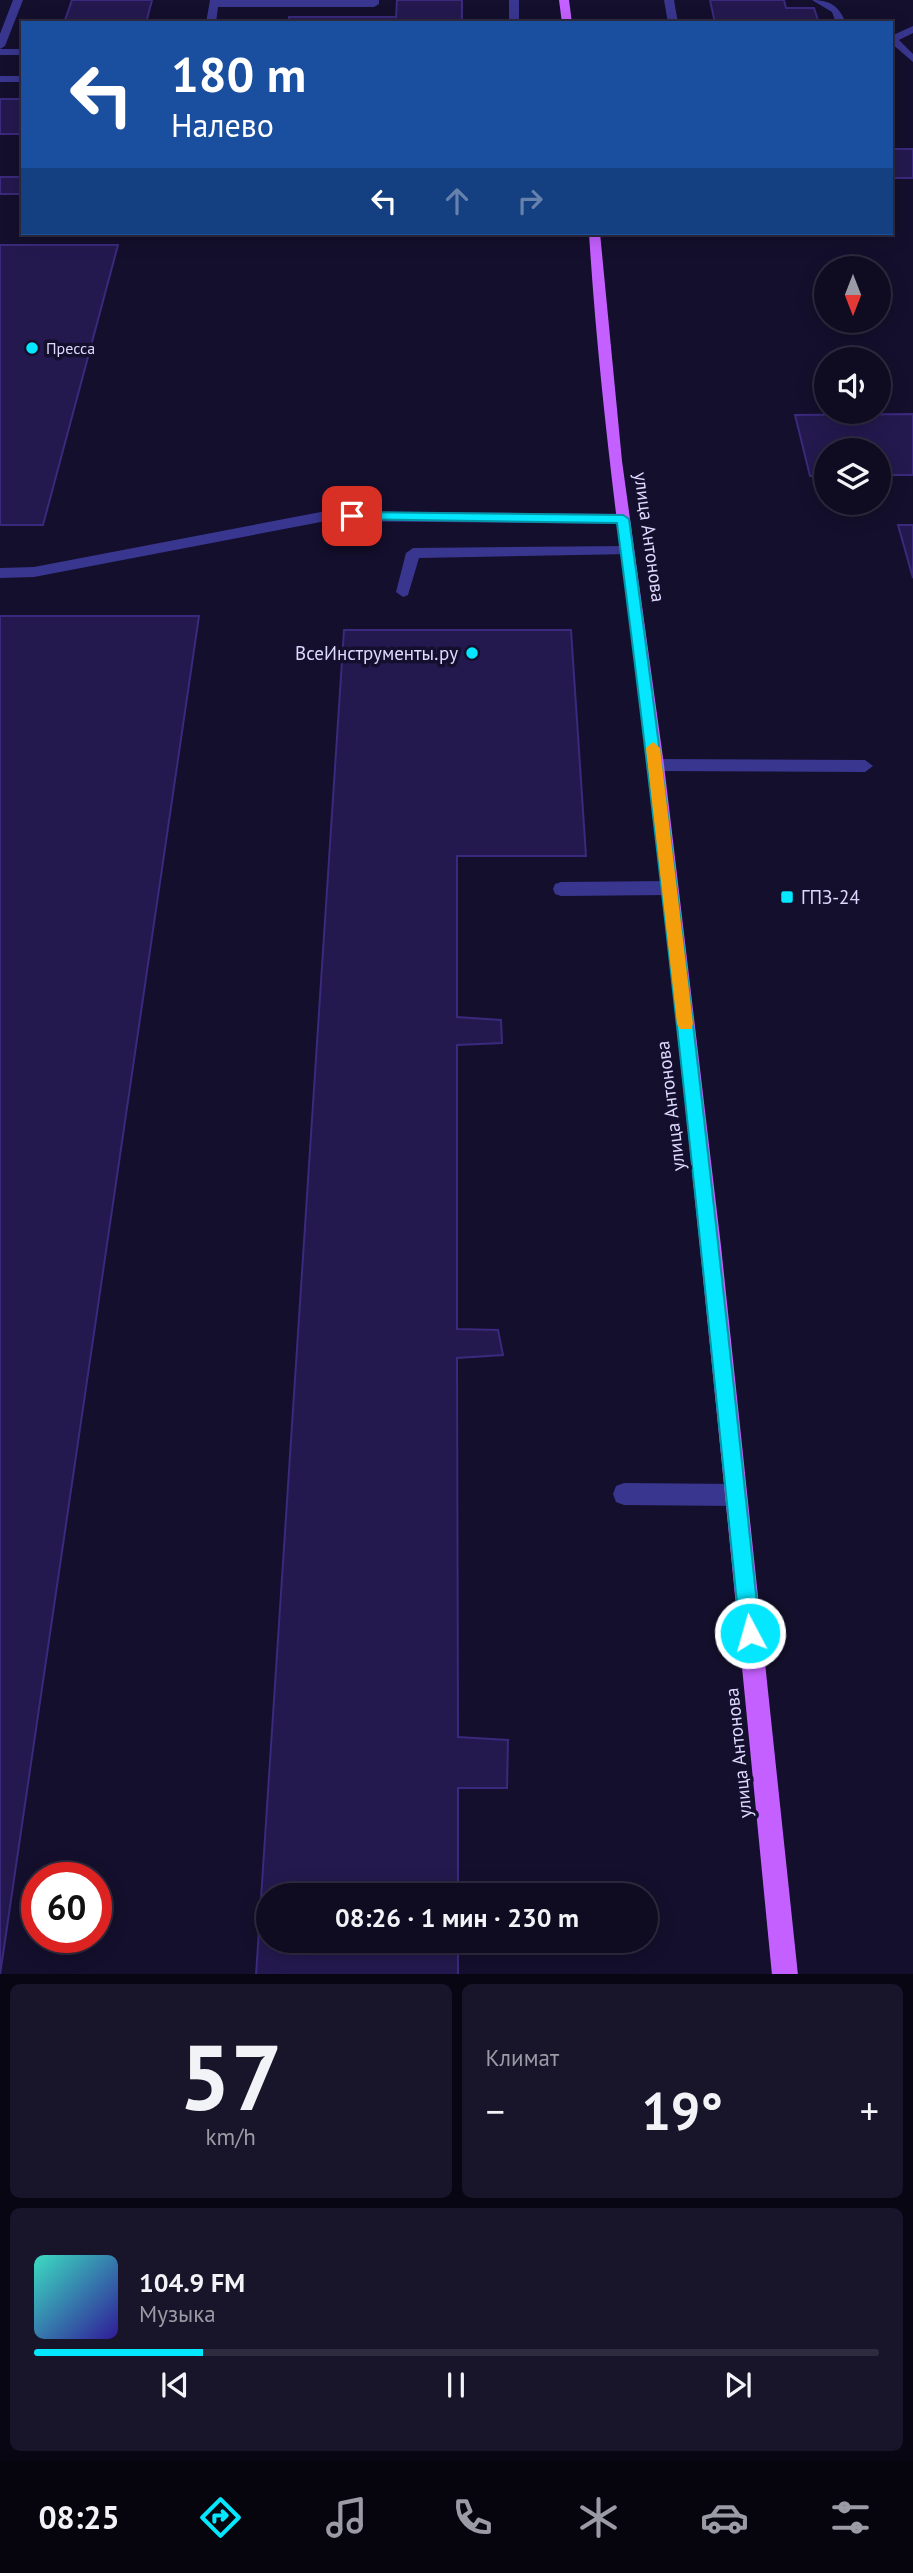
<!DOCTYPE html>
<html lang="ru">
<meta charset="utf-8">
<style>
body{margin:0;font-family:"PT Sans",sans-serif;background:#18142a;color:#f1f3f6;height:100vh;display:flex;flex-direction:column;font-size:26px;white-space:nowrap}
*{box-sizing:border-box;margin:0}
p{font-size:23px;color:#9b9ba5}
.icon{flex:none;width:38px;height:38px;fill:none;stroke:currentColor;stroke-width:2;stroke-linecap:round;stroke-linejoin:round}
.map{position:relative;height:1974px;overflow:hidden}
.sheet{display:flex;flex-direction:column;gap:10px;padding:10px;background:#080612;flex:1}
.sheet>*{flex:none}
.banner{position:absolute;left:21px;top:21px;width:872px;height:214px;border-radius:0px;box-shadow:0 4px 18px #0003,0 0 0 2px #2f2b3f;background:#1a4fa0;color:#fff;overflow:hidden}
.needle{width:46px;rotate:180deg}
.buttons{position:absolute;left:814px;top:256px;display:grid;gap:14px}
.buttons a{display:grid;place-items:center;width:77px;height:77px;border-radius:50%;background:#0f0b21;box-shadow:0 4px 18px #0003,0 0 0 2px #2f2b3f;font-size:35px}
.speed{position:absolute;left:21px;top:1862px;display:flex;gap:14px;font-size:35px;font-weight:700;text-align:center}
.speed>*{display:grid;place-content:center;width:91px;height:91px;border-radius:50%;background:#0f0b21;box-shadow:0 4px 18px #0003,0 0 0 2px #2f2b3f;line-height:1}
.speed .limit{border:10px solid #d22;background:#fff;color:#111}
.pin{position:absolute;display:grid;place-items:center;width:60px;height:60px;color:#fff;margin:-30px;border-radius:14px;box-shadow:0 4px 10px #0006}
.me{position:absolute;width:77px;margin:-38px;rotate:354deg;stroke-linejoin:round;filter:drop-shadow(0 0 5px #0008)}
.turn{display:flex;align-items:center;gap:24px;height:147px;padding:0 35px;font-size:32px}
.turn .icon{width:91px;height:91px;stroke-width:2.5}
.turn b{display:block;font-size:49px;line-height:60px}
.lanes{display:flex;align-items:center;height:66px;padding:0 35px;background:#0003;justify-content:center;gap:35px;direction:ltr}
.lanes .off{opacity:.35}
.big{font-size:52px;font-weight:800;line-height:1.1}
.sheet .card{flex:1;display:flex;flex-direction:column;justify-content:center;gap:10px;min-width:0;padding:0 24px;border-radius:10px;background:#18142a}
.sheet .dial{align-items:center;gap:0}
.dial b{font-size:91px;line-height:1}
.song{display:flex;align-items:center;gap:21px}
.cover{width:84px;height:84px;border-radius:10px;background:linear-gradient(135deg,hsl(170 70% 55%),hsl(250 70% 35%))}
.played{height:7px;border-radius:4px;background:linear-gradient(90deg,#05e6ff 20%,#2f2b3f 20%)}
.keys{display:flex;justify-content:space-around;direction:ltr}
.heat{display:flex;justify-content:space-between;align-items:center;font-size:38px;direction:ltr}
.sheet .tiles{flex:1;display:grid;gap:10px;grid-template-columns:1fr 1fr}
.card:last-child{grid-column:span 2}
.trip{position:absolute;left:256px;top:1883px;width:402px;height:70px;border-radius:35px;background:#0f0b21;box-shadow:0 4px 18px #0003,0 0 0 2px #2f2b3f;font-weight:800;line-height:70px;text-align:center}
.dock{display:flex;height:112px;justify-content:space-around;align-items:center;background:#06040d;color:#9b9ba5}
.dock .icon{width:49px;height:49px}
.dock .on{color:#05e6ff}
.dock b{font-size:32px;color:#f1f3f6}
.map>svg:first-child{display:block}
</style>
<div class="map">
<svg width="913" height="1975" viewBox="0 0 913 1975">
<rect width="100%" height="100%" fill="#140f2c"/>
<g fill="#24194e" stroke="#3a297c" stroke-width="2">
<path d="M72,0h80l-6,23h-82z"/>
<path d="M397,0h65v23h-174l1,-6h107z"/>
<path d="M710,0h74l2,8h28l5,15h-104z"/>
<rect x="0" y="99" width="23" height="35"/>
<rect x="891" y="149" width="22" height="29"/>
<rect x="0" y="177" width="23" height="17"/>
<path d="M0,245h118l-75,280h-43z"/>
<path d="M913,414v61h-35v-25h-52v26h-16l-15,-61z"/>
<path d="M898,525h15v53z"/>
<path d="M0,616h199l-199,1359z"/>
<path d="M344,630h227l15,226h-129v161l44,3 1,23 -45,2v284l41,1 5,25 -46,3 1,379 50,3 -1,48h-49v107h-190v46h190v34h-202z"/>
</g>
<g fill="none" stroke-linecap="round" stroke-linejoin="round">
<g fill="#39368f" fill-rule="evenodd">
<path d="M13,0h10l-18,46 -5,3v-15z"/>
<path d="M210,0h169v4l-5,3h-156l-2,16h-10z"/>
<rect x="509" y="0" width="10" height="23"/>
<path d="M664,0h10l4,23h-10z"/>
<path d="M812,0c18,0 27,6 34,23h-10l-4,-11z"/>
<path d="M913,26v7l-14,7 14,14v8l-22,-19v-7z"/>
<rect x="0" y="49" width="23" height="6"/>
<rect x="0" y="76" width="23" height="6"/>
<path d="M326,511l297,3 7,5 -7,5 -297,-3 -292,56 -34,1v-10l34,-1z"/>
<path d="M627,546l5,2v6l-213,4 -11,37 -5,2 -7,-5 10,-39 7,-5z"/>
<path d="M656,759l209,1 8,6 -8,6 -209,-1 -8,-6z"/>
<path d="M670,881l6,2 2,5 -2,5 -6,2 -109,1 -6,-2 -2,-5 2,-5 6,-2z"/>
<path d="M624,1483l112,1 8,3 3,8 -3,8 -8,3 -112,-1 -8,-3 -3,-8 3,-8z"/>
</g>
<g fill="#c460ff" fill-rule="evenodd">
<path d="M559,0h10l3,23h-10z"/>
<path d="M589,233h11l22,228 42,304 57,481 77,729h-26c-36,-371 -72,-742 -113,-1113 -23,-210 -57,-418 -70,-629z"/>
</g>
</g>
<path fill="#05e6ff" stroke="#0396a6" stroke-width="2" d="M352,512l271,3 6,4c51,371 92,742 131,1114l-3,7 -7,4 -7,-4 -3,-7c-37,-370 -75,-741 -123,-1110l-269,-4v-5z"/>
<path fill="#f59e0b" d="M653,742l7,6 33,276 -2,5h-11l-3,-5 -31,-276z"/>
<g fill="#05e6ff" stroke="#140f2c" stroke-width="2.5">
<circle cx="32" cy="348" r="7"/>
<circle cx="472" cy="653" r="7"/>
<rect x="780" y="890" width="14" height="14" rx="3.5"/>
</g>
<g text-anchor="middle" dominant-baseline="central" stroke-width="7" stroke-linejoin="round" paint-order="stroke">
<g font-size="16" fill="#ded9ff" stroke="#140f2c" text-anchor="start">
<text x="46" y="348">Пресса</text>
</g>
<g font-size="19" fill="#ded9ff" stroke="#140f2c">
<text transform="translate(650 537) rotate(82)">улица Антонова</text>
<text transform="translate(670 1106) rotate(-97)">улица Антонова</text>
<text transform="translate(738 1753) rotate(-96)">улица Антонова</text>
</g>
<g font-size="19" fill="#ded9ff" stroke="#140f2c" text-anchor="end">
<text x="458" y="653">ВсеИнструменты.ру</text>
<text x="801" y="897" text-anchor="start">ГПЗ-24</text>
</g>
</g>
</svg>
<div class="buttons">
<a><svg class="needle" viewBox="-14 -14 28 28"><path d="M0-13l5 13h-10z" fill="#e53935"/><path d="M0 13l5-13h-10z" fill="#9b9ba5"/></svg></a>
<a><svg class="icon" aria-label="sound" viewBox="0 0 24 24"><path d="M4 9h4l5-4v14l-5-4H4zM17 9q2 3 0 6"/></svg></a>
<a><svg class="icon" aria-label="layers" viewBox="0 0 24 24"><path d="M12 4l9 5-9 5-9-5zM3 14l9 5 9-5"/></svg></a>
</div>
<div class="speed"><div class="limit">60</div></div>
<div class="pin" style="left:352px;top:516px;background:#d93025"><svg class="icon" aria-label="arrive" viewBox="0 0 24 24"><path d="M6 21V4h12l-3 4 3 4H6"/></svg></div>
<svg class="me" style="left:750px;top:1633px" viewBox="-20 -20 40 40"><circle r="17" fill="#05e6ff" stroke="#fff" stroke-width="3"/><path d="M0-11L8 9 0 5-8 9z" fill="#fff"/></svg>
<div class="trip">08:26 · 1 мин · 230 m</div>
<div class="banner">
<div class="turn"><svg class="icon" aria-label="left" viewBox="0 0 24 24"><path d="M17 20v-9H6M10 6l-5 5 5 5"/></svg><div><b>180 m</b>Налево</div></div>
<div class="lanes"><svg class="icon" aria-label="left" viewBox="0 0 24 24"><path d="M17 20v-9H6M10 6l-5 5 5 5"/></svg><svg class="icon off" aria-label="ahead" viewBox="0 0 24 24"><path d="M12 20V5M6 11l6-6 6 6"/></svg><svg class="icon off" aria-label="right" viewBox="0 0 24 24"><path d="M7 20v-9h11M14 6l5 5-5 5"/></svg></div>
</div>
</div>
<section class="sheet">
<div class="tiles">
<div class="card dial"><b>57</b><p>km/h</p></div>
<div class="card"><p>Климат</p>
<div class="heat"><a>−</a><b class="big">19°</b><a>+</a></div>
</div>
<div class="card">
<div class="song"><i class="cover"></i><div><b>104.9 FM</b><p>Музыка</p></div></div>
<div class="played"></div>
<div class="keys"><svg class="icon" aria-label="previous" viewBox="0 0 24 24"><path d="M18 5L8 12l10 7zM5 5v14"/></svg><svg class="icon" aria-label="pause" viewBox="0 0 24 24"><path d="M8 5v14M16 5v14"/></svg><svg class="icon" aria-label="next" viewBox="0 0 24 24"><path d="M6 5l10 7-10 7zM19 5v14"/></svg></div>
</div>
</div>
</section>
<nav class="dock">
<b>08:25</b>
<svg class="icon on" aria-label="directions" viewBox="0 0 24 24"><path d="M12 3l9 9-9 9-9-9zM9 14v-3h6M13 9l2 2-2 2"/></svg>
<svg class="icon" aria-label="music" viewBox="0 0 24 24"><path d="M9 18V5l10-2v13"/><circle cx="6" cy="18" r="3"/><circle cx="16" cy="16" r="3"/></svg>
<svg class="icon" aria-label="phone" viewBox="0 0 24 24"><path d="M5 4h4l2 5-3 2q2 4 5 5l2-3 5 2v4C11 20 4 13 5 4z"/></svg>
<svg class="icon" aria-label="climate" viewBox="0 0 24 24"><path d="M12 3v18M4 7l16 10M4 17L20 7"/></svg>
<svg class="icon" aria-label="car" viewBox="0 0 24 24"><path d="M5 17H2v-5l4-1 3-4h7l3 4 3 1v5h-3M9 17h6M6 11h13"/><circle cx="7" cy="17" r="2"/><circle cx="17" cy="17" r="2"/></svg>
<svg class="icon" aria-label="filters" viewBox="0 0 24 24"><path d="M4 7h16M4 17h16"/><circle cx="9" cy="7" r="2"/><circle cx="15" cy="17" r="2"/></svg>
</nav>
